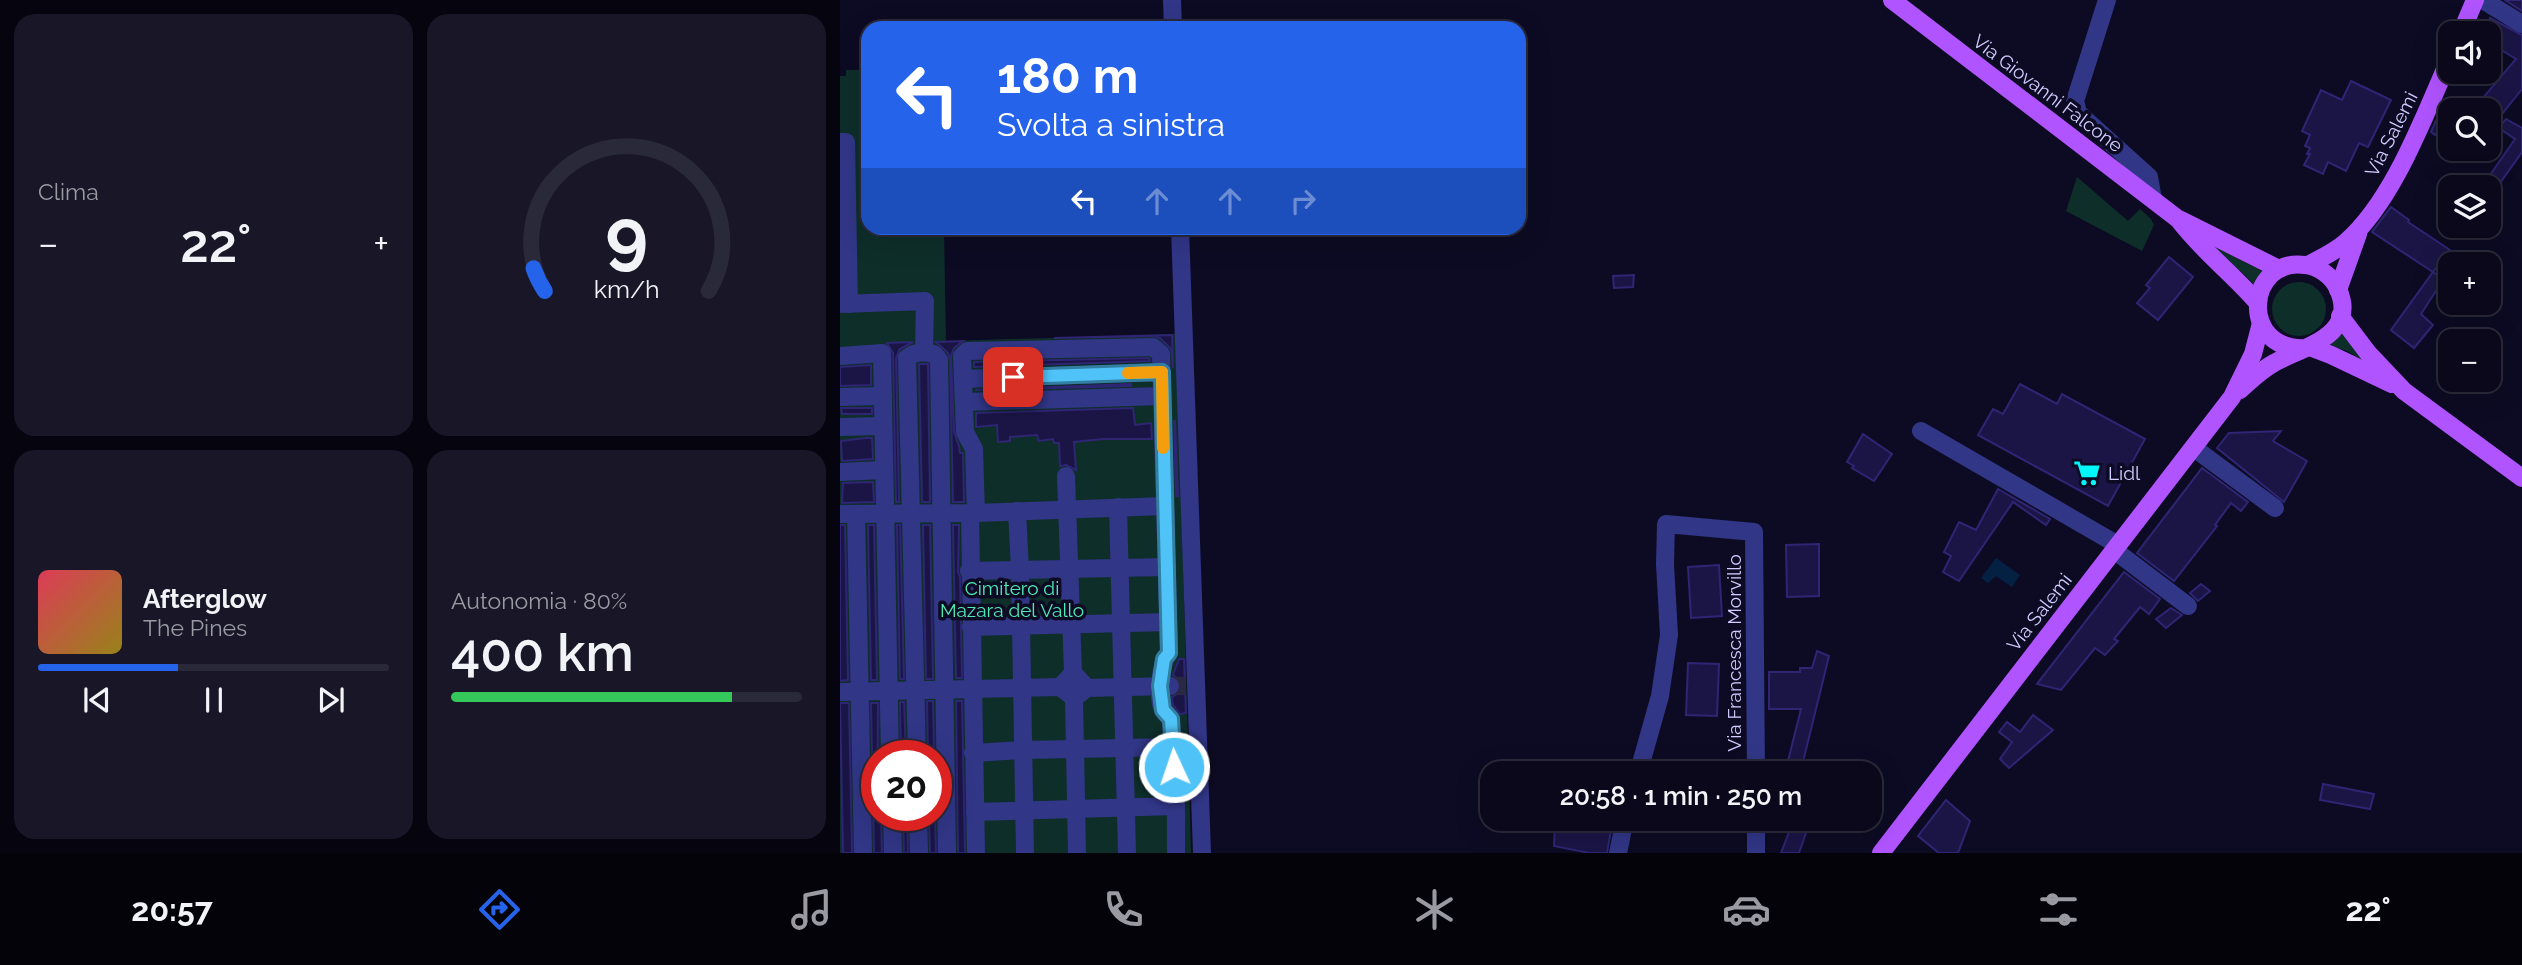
<!DOCTYPE html>
<html lang="it">
<meta charset="utf-8">
<style>
body{margin:0;font-family:Raleway,sans-serif;background:#181627;color:#f1f3f6;height:100vh;display:flex;flex-direction:column;font-size:26px;white-space:nowrap}
*{box-sizing:border-box;margin:0}
p{font-size:23px;color:#999aa2}
.icon{flex:none;width:38px;height:38px;fill:none;stroke:currentColor;stroke-width:2;stroke-linecap:round;stroke-linejoin:round}
.map{position:relative;flex:1;overflow:hidden}
.side{display:flex;flex-direction:column;gap:14px;padding:14px;background:#06040e;width:840px}
.side>*{flex:none}
.hud{position:absolute;left:21px;top:21px;width:665px;height:214px;border-radius:21px;box-shadow:0 7px 28px #0002,0 0 0 2px #2a2939;background:#2563eb;color:#fff;overflow:hidden}
.buttons{position:absolute;left:1598px;top:21px;display:grid;gap:14px}
.buttons a{display:grid;place-items:center;width:63px;height:63px;border-radius:14px;background:#0a081a;box-shadow:0 7px 28px #0002,0 0 0 2px #2a2939;font-size:35px}
.speed{position:absolute;left:21px;top:740px;display:flex;gap:14px;font-size:35px;font-weight:700;text-align:center}
.speed>*{display:grid;place-content:center;width:91px;height:91px;border-radius:50%;background:#0a081a;box-shadow:0 7px 28px #0002,0 0 0 2px #2a2939;line-height:1}
.speed .limit{border:10px solid #d22;background:#fff;color:#111}
.pin{position:absolute;display:grid;place-items:center;width:60px;height:60px;color:#fff;margin:-30px;border-radius:14px;box-shadow:0 4px 10px #0006}
.me{position:absolute;width:77px;margin:-38px;rotate:357deg;stroke-linejoin:round;filter:drop-shadow(0 0 5px #0008)}
.turn{display:flex;align-items:center;gap:24px;height:147px;padding:0 21px;font-size:32px}
.turn .icon{width:91px;height:91px;stroke-width:2.5}
.turn b{display:block;font-size:49px;line-height:60px}
.lanes{display:flex;align-items:center;height:66px;padding:0 21px;background:#0003;justify-content:center;gap:35px;direction:ltr}
.lanes .off{opacity:.35}
.big{font-size:52px;font-weight:600;line-height:1.1}
.side .tile{flex:1;display:flex;flex-direction:column;justify-content:center;gap:10px;min-width:0;padding:0 24px;border-radius:21px;background:#181627}
.side .dial{align-items:center;gap:0}
.dial svg{height:182px;overflow:visible;fill:none;stroke:#2a2939;stroke-width:7;stroke-linecap:round;text-anchor:middle}
.dial text{fill:#f1f3f6;stroke:none}
.song{display:flex;align-items:center;gap:21px}
.cover{width:84px;height:84px;border-radius:10px;background:linear-gradient(135deg,hsl(350 70% 55%),hsl(50 70% 35%))}
.played{height:7px;border-radius:4px;background:linear-gradient(90deg,#2563eb 40%,#2a2939 40%)}
.keys{display:flex;justify-content:space-around;direction:ltr}
.heat{display:flex;justify-content:space-between;align-items:center;font-size:38px;direction:ltr}
.charge{height:10px;border-radius:5px;background:linear-gradient(90deg,#34c759 80%,#2a2939 0)}
.side .tiles{flex:1;display:grid;gap:14px;grid-template-columns:repeat(2,1fr)}
.trip{position:absolute;left:640px;top:761px;width:402px;height:70px;border-radius:21px;background:#0a081a;box-shadow:0 7px 28px #0002,0 0 0 2px #2a2939;font-weight:600;line-height:70px;text-align:center}
.dock{display:flex;height:112px;justify-content:space-around;align-items:center;background:#04030a;color:#999aa2}
.dock .icon{width:49px;height:49px}
.dock .current{color:#2563eb}
.dock b{font-size:32px;color:#f1f3f6}
main{display:flex;flex:1;min-height:0}
.map>svg:first-child{display:block}
</style>
<main>
<section class="side">
<div class="tiles">
<div class="tile"><p>Clima</p>
<div class="heat"><a>−</a><b class="big">22°</b><a>+</a></div>
</div>
<div class="tile dial"><svg viewBox="0 0 100 80">
<path d="M14 69A42 42 0 1 1 86 69"/>
<path d="M14 69A42 42 0 0 1 9 59" stroke="#2563eb"/>
<text x="50" y="56" font-size="32" font-weight="700">9</text>
<text x="50" y="72" font-size="11">km/h</text>
</svg></div>
<div class="tile">
<div class="song"><i class="cover"></i><div><b>Afterglow</b><p>The Pines</p></div></div>
<div class="played"></div>
<div class="keys"><svg class="icon" aria-label="previous" viewBox="0 0 24 24"><path d="M18 5L8 12l10 7zM5 5v14"/></svg><svg class="icon" aria-label="pause" viewBox="0 0 24 24"><path d="M8 5v14M16 5v14"/></svg><svg class="icon" aria-label="next" viewBox="0 0 24 24"><path d="M6 5l10 7-10 7zM19 5v14"/></svg></div>
</div>
<div class="tile"><p>Autonomia · 80%</p><b class="big">400 km</b><div class="charge"></div></div>
</div>
</section>
<div class="map">
<svg width="1682" height="853" viewBox="0 0 1682 853">
<rect width="100%" height="100%" fill="#0d0b23"/>
<g fill="#0e2e2a" fill-rule="evenodd">
<path d="M6,70h22v158h76l2,113 231,-7 14,519h-351v-777h6zM37,756h59v60h-59z"/>
<path d="M1237,177l51,44 12,-12 11,10 3,6 -12,26 -76,-40z"/>
<path d="M1365,242l59,30 -10,13 -9,-10z"/>
<circle cx="1459" cy="309" r="27"/>
<path d="M1502,332l24,30 -19,-11 -17,-6z"/>
</g>
<path fill="#042143" d="M1156,558l24,17 -8,12 -16,-11 -8,7 -7,-5z"/>
<g fill="#1b1546" stroke="#2e2574" stroke-width="2">
<path d="M1665,0h17v11z"/>
<path d="M1650,18l32,17v54l-20,25 -20,-15 34,-40 -28,-17v-9h-4z"/>
<path d="M1511,81l40,19 -23,47 -9,-4 -13,28 -18,-9 -5,12 -19,-9 6,-11h-3l3,-6 -5,-2 5,-11 -8,-4 19,-41 21,10z"/>
<path d="M1606,99l11,8 -3,3h-4v5l-15,20 -4,-3z"/>
<path d="M1666,119l16,9v24l-22,31 -10,-8 25,-36 -16,-11z"/>
<path d="M1551,207l18,13 -1,2 42,28 -17,22 -61,-40z"/>
<path d="M1329,257l24,20 -35,43 -21,-17 13,-15 -4,-3z"/>
<path d="M1593,272l10,8 -22,34 12,11 -19,23 -23,-18z"/>
<path d="M794,275l-1,12 -19,1 -1,-12z"/>
<path d="M332,335l1,33 -2,-19 -11,-11 -6,-2 -100,2z"/>
<path d="M123,341l-9,7 -3,8 3,76 5,14 1,7h3l1,49h-11l-3,-142 -2,-7 -12,-11z"/>
<path d="M73,342l-13,7 -4,9 3,144h-3l-3,-149 -6,-10z"/>
<path d="M309,358l1,3 -176,6v-5z"/>
<path d="M79,364h9l2,138h-8z"/>
<path d="M31,365v20l-31,1v-19z"/>
<path d="M291,384v2l-156,4z"/>
<path d="M1180,384l37,20 5,-10 83,45 -37,67 -130,-71 15,-26 10,5z"/>
<path d="M1,408h31v6h-30z"/>
<path d="M293,408l2,17 16,-2 1,16h-49l-29,3 2,28 -10,-5 -6,1 -1,-23h-5l-1,-4 -14,2 -2,-6 -27,2v4l-12,1 -1,-17 -21,2v-14z"/>
<path d="M334,421h1l3,75h-2z"/>
<path d="M1441,431l-8,10 34,20 -23,41 -67,-54 12,-15z"/>
<path d="M1023,434l29,20 -18,27 -22,-13 2,-2 -7,-4z"/>
<path d="M26,438h6l1,21 -31,2 -1,-20z"/>
<path d="M1362,468l46,34 -7,9 -10,-8 -16,22 2,1 -43,55 -37,-28z"/>
<path d="M33,482l1,20 -32,1 1,-20z"/>
<path d="M1158,489l52,30 -4,6 -33,-23 -54,79 -16,-9 8,-16 -7,-4 15,-30 17,8z"/>
<path d="M0,525h5l3,155 -8,1z"/>
<path d="M28,525h6l3,155h-6z"/>
<path d="M57,525h3l4,154h-4z"/>
<path d="M83,525h7l3,154h-7z"/>
<path d="M113,525h6l-1,47 2,5 2,101h-6z"/>
<path d="M979,544v52l-32,1 -1,-52z"/>
<path d="M879,565l3,51 -31,2 -3,-51z"/>
<path d="M1284,572l36,27 -11,15 -9,-7 -26,32 4,2 -13,14 -10,-7 -34,42 -24,-6z"/>
<path d="M1361,584l9,7 -12,10 -8,-8z"/>
<path d="M1331,608l11,7 -16,13 -10,-9z"/>
<path d="M977,651l12,5 -29,118h-10l-4,-5 15,-60h-32v-37h31v-4h12z"/>
<path d="M339,659h5l2,54 -6,1 -7,-9 -1,-8 8,-5 1,-6 -2,-6 -6,-5z"/>
<path d="M848,663l31,1 -2,52 -31,-1z"/>
<path d="M87,701h6l1,55h-6z"/>
<path d="M116,701h6l3,152h-7z"/>
<path d="M60,702h4l2,54h-5z"/>
<path d="M0,703h9l3,150h-9z"/>
<path d="M31,703h7l-1,113h4l1,37h-8z"/>
<path d="M1193,715l20,15 -44,38 -9,-9 12,-17 -13,-10 8,-10 13,10z"/>
<path d="M1483,784l51,10 -4,15 -50,-9z"/>
<path d="M1106,800l24,21 -12,32h-19l-21,-17z"/>
<path d="M63,816h4l1,37h-4z"/>
<path d="M89,816h6l1,37h-6z"/>
<path d="M715,820l56,10 -4,23h-18l-35,-7z"/>
<path d="M952,824l15,6 -8,23h-18z"/>
</g>
<g fill="none" stroke-linecap="round" stroke-linejoin="round">
<path stroke="#2a2844" stroke-width="18" stroke-dasharray="18 9" stroke-linecap="butt" d="M330,686h16"/>
<g stroke="#313687" stroke-width="18">
<path d="M332,0l1,28"/>
<path d="M1267,0l-32,101 3,12 71,64 4,22"/>
<path d="M1643,0l39,24"/>
<path d="M0,142h6l3,162"/>
<path d="M340,228l22,625"/>
<path d="M0,304l85,-3 -1,51"/>
<path d="M0,356l42,-3 8,403"/>
<path d="M123,379l199,-7"/>
<path d="M0,397l43,-1"/>
<path d="M124,402l198,-6"/>
<path d="M0,427l43,-1"/>
<path d="M1081,431l197,114"/>
<path d="M1354,448l81,60"/>
<path d="M0,472l44,-2"/>
<path d="M226,476l7,197"/>
<path d="M278,507l9,346"/>
<path d="M177,511l3,58 5,284"/>
<path d="M130,513l6,340"/>
<path d="M136,513l-2,-64 -9,-17 -3,-76 5,-5 186,-4 8,7 8,299c-9,10 -12,45 -6,57 2,4 5,6 8,9l5,87v47"/>
<path d="M0,514l136,-1 188,-7"/>
<path d="M16,514l7,339"/>
<path d="M1274,550l74,56"/>
<path d="M129,571l198,-4"/>
<path d="M131,627l197,-5"/>
<path d="M247,688l-14,-15 -13,14 14,11 13,-10 83,-2"/>
<path d="M0,692l220,-5"/>
<path d="M234,698l3,155"/>
<path d="M133,753l51,-3 149,-3"/>
<path d="M77,756l-10,-398c8,-7 17,-6 27,-4l5,6 8,493"/>
<path d="M798,774l22,-78 9,-61 -4,-71 1,-40 88,8 2,242"/>
<path d="M135,812l201,-6"/>
<path d="M52,816l1,37"/>
<path d="M78,816l1,37"/>
<path d="M916,819v34"/>
<path d="M778,853l7,-34"/>
</g>
<g stroke="#b054ff" stroke-width="18">
<path d="M1052,0l286,219c23,31 54,54 79,83"/>
<path d="M1621,33l14,-33"/>
<path d="M1341,220l98,49"/>
<path d="M1468,265c13,-7 27,-13 38,-23 48,-42 78,-126 104,-184"/>
<path d="M1498,290l20,-56"/>
<path d="M1500,316l28,37 36,38 118,87"/>
<path d="M1470,347l21,8 61,29"/>
<path d="M1400,390c11,-10 21,-20 34,-27 28,-16 85,-27 64,-74 -6,-13 -20,-23 -33,-24 -59,-8 -67,87 2,83"/>
<path d="M1041,853l351,-456 21,-43 8,-31"/>
</g>
</g>
<g fill="none" stroke-linecap="round" stroke-linejoin="round">
<defs>
<path id="route" d="M173,377l149,-5 7,281 -5,6 -4,27 3,24 8,9 3,48"/>
</defs>
<use href="#route" stroke="#337fa1" stroke-width="18"/>
<use href="#route" stroke="#4fc3f7" stroke-width="12"/>
<path stroke="#f59e0b" stroke-width="12" d="M288,373l34,-1 1,76"/>
</g>
<defs>
<symbol id="supermarket-bare" viewBox="-9 -9 18 18"><path d="M-6-5.5h2.5l.6 2H6L4.5 2H-2.5L-4.4-4H-6ZM-1.5 3.2a1.3 1.3 0 1 0 .1 0ZM3 3.2a1.3 1.3 0 1 0 .1 0Z" fill="#00f6f8" stroke="#0d0b23" stroke-width="2.5" paint-order="stroke"/></symbol>
</defs>
<g fill-rule="evenodd">
<use href="#supermarket-bare" x="1228" y="454" width="38" height="38"/>
</g>
<g text-anchor="middle" dominant-baseline="central" stroke-width="7" stroke-linejoin="round" paint-order="stroke">
<g font-size="19" fill="#cfcdff" stroke="#0d0b23">
<text transform="translate(1208 93) rotate(37)">Via Giovanni Falcone</text>
<text transform="translate(1551 134) rotate(-63)">Via Salemi</text>
<text transform="translate(1199 612) rotate(-52)">Via Salemi</text>
<text transform="translate(894 653) rotate(-90)">Via Francesca Morvillo</text>
</g>
<g font-size="19" fill="#cfcdff" stroke="#0d0b23" text-anchor="start">
<text x="1268" y="473">Lidl</text>
</g>
<g font-size="19" fill="#4debb5" stroke="#0d0b23">
<text x="172" y="588">Cimitero di<tspan x="172" dy="22">Mazara del Vallo</tspan></text>
</g>
</g>
</svg>
<div class="buttons">
<a><svg class="icon" aria-label="sound" viewBox="0 0 24 24"><path d="M4 9h4l5-4v14l-5-4H4zM17 9q2 3 0 6"/></svg></a>
<a><svg class="icon" aria-label="search" viewBox="0 0 24 24"><circle cx="10" cy="10" r="6"/><path d="M15 15l6 6"/></svg></a>
<a><svg class="icon" aria-label="layers" viewBox="0 0 24 24"><path d="M12 4l9 5-9 5-9-5zM3 14l9 5 9-5"/></svg></a>
<a>+</a>
<a>−</a>
</div>
<div class="speed"><div class="limit">20</div></div>
<div class="pin" style="left:173px;top:377px;background:#d93025"><svg class="icon" aria-label="arrive" viewBox="0 0 24 24"><path d="M6 21V4h12l-3 4 3 4H6"/></svg></div>
<svg class="me" style="left:334px;top:767px" viewBox="-20 -20 40 40"><circle r="17" fill="#4fc3f7" stroke="#fff" stroke-width="3"/><path d="M0-11L8 9 0 5-8 9z" fill="#fff"/></svg>
<div class="trip">20:58 · 1 min · 250 m</div>
<div class="hud">
<div class="turn"><svg class="icon" aria-label="left" viewBox="0 0 24 24"><path d="M17 20v-9H6M10 6l-5 5 5 5"/></svg><div><b>180 m</b>Svolta a sinistra</div></div>
<div class="lanes"><svg class="icon" aria-label="left" viewBox="0 0 24 24"><path d="M17 20v-9H6M10 6l-5 5 5 5"/></svg><svg class="icon off" aria-label="ahead" viewBox="0 0 24 24"><path d="M12 20V5M6 11l6-6 6 6"/></svg><svg class="icon off" aria-label="ahead" viewBox="0 0 24 24"><path d="M12 20V5M6 11l6-6 6 6"/></svg><svg class="icon off" aria-label="right" viewBox="0 0 24 24"><path d="M7 20v-9h11M14 6l5 5-5 5"/></svg></div>
</div>
</div>
</main>
<nav class="dock">
<b>20:57</b>
<svg class="icon current" aria-label="directions" viewBox="0 0 24 24"><path d="M12 3l9 9-9 9-9-9zM9 14v-3h6M13 9l2 2-2 2"/></svg>
<svg class="icon" aria-label="music" viewBox="0 0 24 24"><path d="M9 18V5l10-2v13"/><circle cx="6" cy="18" r="3"/><circle cx="16" cy="16" r="3"/></svg>
<svg class="icon" aria-label="phone" viewBox="0 0 24 24"><path d="M5 4h4l2 5-3 2q2 4 5 5l2-3 5 2v4C11 20 4 13 5 4z"/></svg>
<svg class="icon" aria-label="climate" viewBox="0 0 24 24"><path d="M12 3v18M4 7l16 10M4 17L20 7"/></svg>
<svg class="icon" aria-label="car" viewBox="0 0 24 24"><path d="M5 17H2v-5l4-1 3-4h7l3 4 3 1v5h-3M9 17h6M6 11h13"/><circle cx="7" cy="17" r="2"/><circle cx="17" cy="17" r="2"/></svg>
<svg class="icon" aria-label="filters" viewBox="0 0 24 24"><path d="M4 7h16M4 17h16"/><circle cx="9" cy="7" r="2"/><circle cx="15" cy="17" r="2"/></svg>
<b>22°</b>
</nav>
